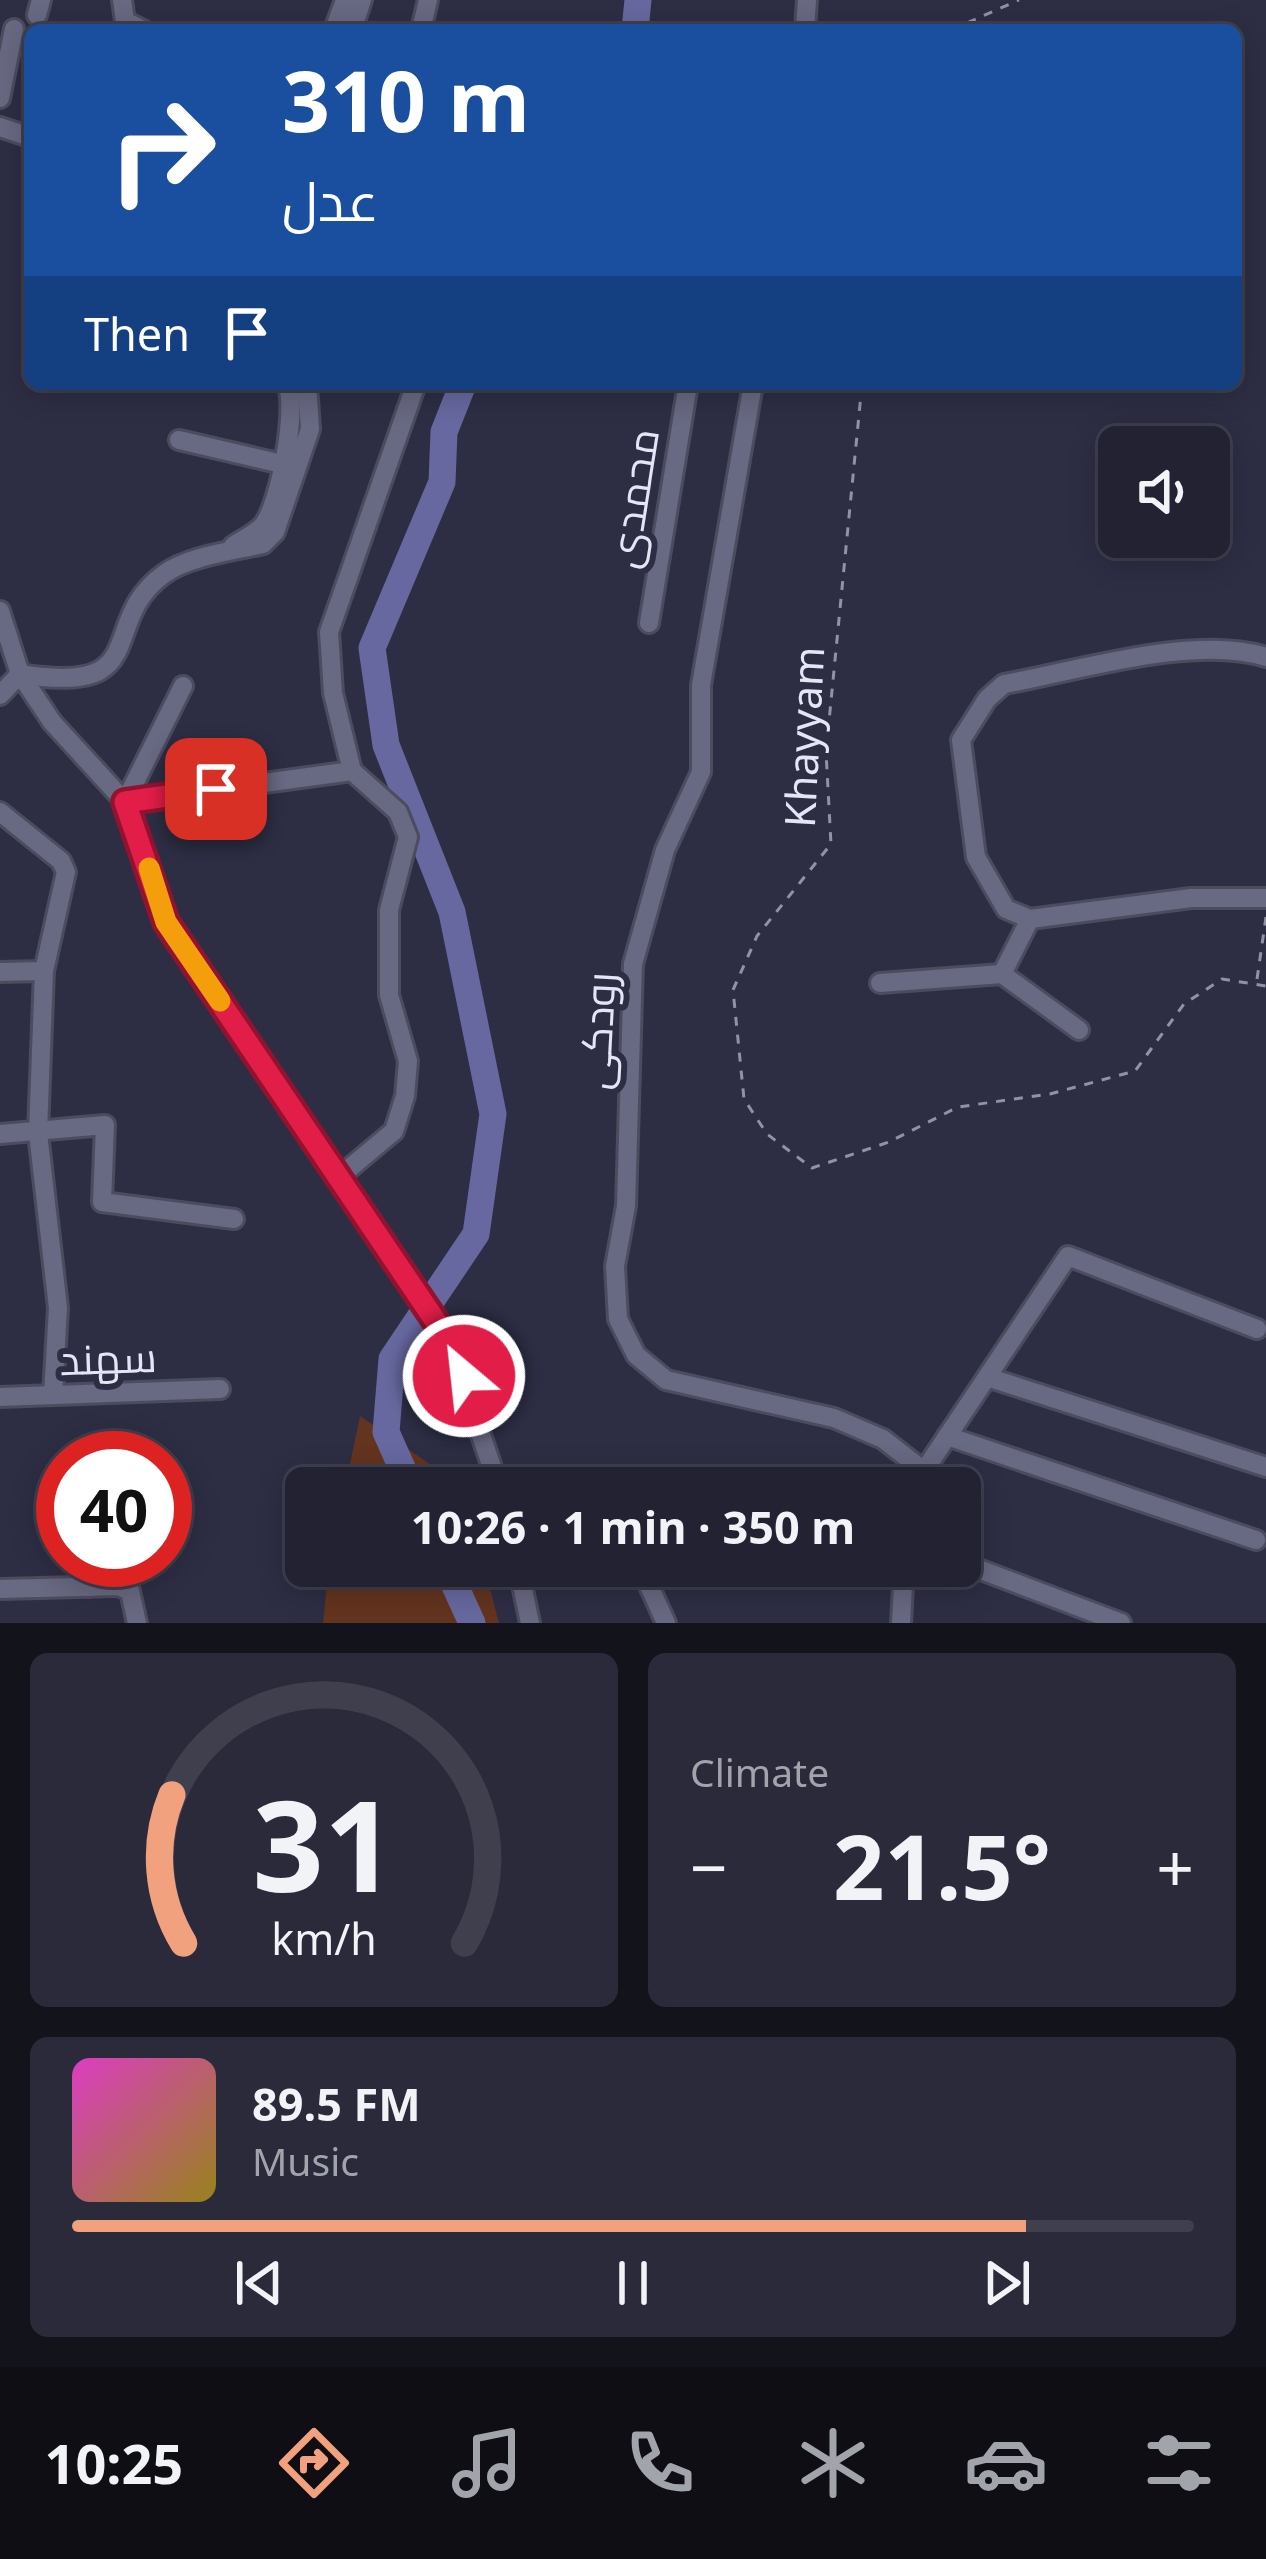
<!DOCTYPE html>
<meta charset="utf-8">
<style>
body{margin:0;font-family:"Noto Sans",Cairo,sans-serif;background:#2a2a3b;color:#f1f3f6;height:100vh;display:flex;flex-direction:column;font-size:45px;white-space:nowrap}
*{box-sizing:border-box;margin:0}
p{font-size:39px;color:#a2a4ac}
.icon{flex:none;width:66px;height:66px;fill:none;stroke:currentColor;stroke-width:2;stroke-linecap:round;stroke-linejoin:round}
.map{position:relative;height:1623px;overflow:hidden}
.sheet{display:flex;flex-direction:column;gap:30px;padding:30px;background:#13131c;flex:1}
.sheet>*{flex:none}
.hud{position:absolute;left:24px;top:24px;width:1218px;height:366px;border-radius:18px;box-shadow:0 6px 30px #0003,0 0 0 3px #3f3f4e;background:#1a4fa0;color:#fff;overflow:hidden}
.tools{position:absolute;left:1098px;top:426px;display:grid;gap:24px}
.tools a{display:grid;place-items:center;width:132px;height:132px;border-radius:18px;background:#223;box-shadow:0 6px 30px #0003,0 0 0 3px #3f3f4e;font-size:60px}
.speed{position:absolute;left:36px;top:1431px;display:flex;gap:24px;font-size:60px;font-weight:700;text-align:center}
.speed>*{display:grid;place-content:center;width:156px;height:156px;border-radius:50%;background:#223;box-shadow:0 6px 30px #0003,0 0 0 3px #3f3f4e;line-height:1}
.speed .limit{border:18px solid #d22;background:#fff;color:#111}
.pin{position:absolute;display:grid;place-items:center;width:102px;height:102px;color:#fff;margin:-51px;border-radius:24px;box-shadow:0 6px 18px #0006}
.me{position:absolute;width:132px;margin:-66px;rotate:332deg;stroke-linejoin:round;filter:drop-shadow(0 0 9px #0008)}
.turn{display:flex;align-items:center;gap:42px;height:252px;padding:0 60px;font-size:54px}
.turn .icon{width:156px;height:156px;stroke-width:2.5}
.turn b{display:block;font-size:84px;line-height:102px}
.then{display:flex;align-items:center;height:114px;padding:0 60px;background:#0003;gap:24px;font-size:45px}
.big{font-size:90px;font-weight:700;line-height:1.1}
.sheet .card{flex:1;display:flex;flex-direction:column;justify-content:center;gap:18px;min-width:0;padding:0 42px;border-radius:18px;background:#2a2a3b}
.sheet .dial{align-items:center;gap:0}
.dial svg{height:312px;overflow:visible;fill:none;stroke:#3f3f4e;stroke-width:7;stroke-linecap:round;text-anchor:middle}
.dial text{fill:#f1f3f6;stroke:none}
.song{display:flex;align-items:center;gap:36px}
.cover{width:144px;height:144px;border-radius:18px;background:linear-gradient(135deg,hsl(310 70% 55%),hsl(50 70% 35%))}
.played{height:12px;border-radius:6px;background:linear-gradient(90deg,#f1a17d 85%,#3f3f4e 85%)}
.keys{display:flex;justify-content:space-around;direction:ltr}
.heat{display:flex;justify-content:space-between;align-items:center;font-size:66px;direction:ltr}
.sheet .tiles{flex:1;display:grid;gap:30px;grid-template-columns:1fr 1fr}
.card:last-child{grid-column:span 2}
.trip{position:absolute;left:285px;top:1467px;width:696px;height:120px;border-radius:18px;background:#223;box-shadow:0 6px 30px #0003,0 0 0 3px #3f3f4e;font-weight:700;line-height:120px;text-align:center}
.tabs{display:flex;height:192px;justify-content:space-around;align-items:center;background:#0e0e14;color:#a2a4ac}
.tabs .icon{width:84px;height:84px}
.tabs .on{color:#f1a17d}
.tabs b{font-size:54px;color:#f1f3f6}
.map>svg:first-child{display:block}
</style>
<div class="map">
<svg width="1266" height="1623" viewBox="0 0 1266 1623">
<rect width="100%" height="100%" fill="#2d2e44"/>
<g fill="#63341f">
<path d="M360,1416l103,71 1,1h-119z"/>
<path d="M329,1566h155l15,57h-176z"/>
</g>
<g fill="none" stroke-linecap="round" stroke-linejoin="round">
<g stroke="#67689f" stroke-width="27">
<path d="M635,30l3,-30"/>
<path d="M411,1488l-25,-56 6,-73 84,-125 17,-120 -41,-202 -66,-167 -14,-97 70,-166 2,-50 19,-48"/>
<path d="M446,1566l26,57"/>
</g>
<defs>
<g id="minor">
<path d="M122,0l3,21 18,9"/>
<path d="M37,15l4,-15"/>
<path d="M334,30l11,-30"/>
<path d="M352,30l10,-30"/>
<path d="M421,30l7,-30"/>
<path d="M805,30l2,-30"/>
<path d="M0,98l14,-69"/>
<path d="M0,127l30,10"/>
<path d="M753,384l-52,301v87l-36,78 -32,114 -7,242 -11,60 3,53 18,36 30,25 168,38 49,21 41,32 12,17"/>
<path d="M179,440l103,24"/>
<path d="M233,546c10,-7 23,-12 31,-22 16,-22 34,-116 23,-140"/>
<path d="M0,611l20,63 32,48 73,80 41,120 283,419 50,147"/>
<path d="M649,623l39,-239"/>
<path d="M1266,657c-71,-23 -188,14 -262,27l-17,15 -26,41 15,117 30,52 24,10 161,-21h75"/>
<path d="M0,695l20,-21c136,22 76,-51 144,-100 25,-18 69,-23 99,-30l12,-12 35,-103 -3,-45"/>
<path d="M125,802l227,-31"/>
<path d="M125,802l58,-116"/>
<path d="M0,812l61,49 5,11 -22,99 -6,162 20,175 -5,87"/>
<path d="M0,972l44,-1"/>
<path d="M1002,974l77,56"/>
<path d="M880,983l122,-9 28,-55"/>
<path d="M0,1134l105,-9 -3,77 132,17"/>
<path d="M339,1177l55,-46 11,-35 3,-35 -19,-66v-85l19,-73 -10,-25 -46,-41 -19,-78 -4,-61 87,-248"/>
<path d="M987,1377l279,90"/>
<path d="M0,1397l220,-8"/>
<path d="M947,1436l309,104"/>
<path d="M924,1471l144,-215 189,73"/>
<path d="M960,1562l161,61"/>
<path d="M518,1566l12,57"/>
<path d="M640,1566l26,57"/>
<path d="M89,1587l2,-27"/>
<path d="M0,1589l118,-3 12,5 7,32"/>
<path d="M901,1623l3,-57"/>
</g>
</defs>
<use href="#minor" stroke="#4c4c5f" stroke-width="24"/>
<g stroke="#9192a4" stroke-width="3" stroke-dasharray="9 9" stroke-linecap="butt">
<path d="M951,30l68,-30"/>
<path d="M862,384l-36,368 5,92 -74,92 -24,54 11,109 23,35 45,34 77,-26 69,-35 92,-13 85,-23 49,-67 38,-25 44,7"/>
<path d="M1257,979l9,-62"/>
</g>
<use href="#minor" stroke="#686982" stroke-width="18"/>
</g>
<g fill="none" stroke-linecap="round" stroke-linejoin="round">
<defs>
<path id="route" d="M216,789l-91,13 41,120 283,419 15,35"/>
</defs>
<use href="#route" stroke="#92132f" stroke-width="30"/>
<use href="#route" stroke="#e11d48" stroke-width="21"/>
<path stroke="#f59e0b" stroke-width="21" d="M149,868l17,54 54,79"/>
</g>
<g text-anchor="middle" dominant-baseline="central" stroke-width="12" stroke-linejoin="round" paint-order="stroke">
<g font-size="42" fill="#e5e6f5" stroke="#2d2e44">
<text transform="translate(632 498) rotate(-81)">محمدی</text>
<text transform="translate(803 737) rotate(-87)">Khayyam</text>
<text transform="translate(596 1031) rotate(-87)">رودکی</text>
<text transform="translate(108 1357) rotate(-2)">سهند</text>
</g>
</g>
</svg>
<div class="tools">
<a><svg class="icon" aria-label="sound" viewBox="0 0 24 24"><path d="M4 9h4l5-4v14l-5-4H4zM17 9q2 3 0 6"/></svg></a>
</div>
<div class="speed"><div class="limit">40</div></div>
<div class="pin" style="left:216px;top:789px;background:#d93025"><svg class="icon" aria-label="arrive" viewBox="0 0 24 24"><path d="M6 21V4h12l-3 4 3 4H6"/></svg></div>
<svg class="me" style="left:464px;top:1376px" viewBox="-20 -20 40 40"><circle r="17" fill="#e11d48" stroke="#fff" stroke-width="3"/><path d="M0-11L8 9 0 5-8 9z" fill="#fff"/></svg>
<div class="trip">10:26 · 1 min · 350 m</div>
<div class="hud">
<div class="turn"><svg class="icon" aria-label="right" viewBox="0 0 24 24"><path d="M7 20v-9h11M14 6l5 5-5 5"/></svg><div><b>310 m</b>عدل</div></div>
<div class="then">Then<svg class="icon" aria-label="arrive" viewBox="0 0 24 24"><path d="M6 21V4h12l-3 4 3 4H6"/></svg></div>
</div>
</div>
<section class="sheet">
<div class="tiles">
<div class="card dial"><svg viewBox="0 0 100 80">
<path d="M14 69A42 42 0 1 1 86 69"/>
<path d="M14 69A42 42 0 0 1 11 31" stroke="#f1a17d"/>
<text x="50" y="56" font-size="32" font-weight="700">31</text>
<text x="50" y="72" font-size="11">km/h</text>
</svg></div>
<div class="card"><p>Climate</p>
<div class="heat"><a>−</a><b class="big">21.5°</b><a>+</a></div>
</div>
<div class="card">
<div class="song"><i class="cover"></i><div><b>89.5 FM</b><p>Music</p></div></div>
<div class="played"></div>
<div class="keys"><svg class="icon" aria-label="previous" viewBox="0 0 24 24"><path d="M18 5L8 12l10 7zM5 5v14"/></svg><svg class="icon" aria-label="pause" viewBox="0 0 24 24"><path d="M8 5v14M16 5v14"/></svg><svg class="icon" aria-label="next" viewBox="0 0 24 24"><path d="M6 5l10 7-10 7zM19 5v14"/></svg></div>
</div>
</div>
</section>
<nav class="tabs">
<b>10:25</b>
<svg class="icon on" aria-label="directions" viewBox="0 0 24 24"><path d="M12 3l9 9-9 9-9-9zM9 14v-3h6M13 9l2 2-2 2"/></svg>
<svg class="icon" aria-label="music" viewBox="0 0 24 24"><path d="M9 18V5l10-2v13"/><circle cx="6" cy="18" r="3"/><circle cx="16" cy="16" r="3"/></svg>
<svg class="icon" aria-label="phone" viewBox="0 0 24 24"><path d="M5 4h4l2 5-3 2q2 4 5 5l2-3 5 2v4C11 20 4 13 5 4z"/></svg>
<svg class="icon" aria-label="climate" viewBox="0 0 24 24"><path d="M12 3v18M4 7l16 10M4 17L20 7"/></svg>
<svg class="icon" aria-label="car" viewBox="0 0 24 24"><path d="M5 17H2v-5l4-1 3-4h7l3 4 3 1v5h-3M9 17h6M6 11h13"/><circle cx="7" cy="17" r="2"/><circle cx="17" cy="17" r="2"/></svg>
<svg class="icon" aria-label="filters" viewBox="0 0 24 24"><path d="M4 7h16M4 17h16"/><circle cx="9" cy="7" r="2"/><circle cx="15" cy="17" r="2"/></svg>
</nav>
